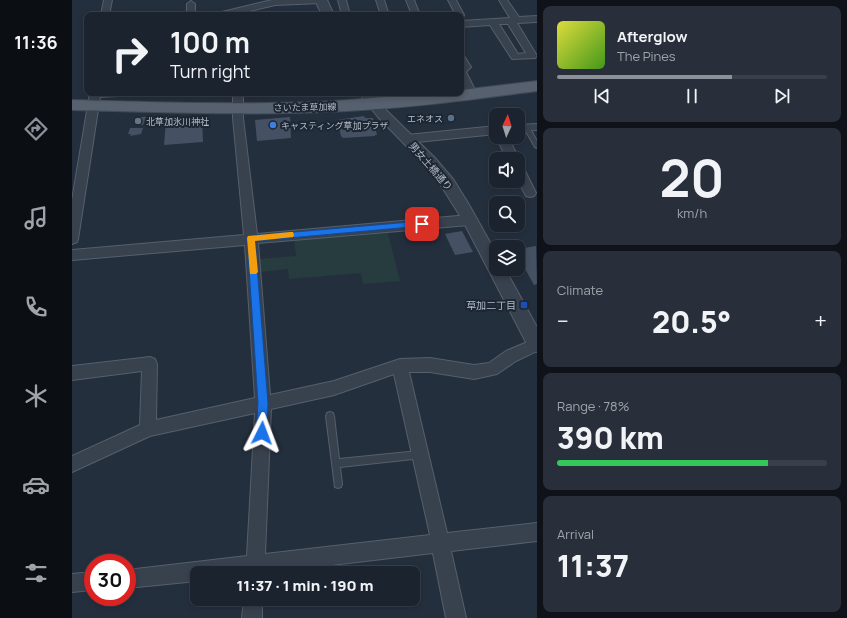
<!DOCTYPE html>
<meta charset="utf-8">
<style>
body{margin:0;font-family:Manrope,"Noto Sans JP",sans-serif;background:#282f3a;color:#f1f3f6;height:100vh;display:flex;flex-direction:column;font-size:15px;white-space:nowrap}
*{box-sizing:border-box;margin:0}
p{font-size:13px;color:#a0a4aa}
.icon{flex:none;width:22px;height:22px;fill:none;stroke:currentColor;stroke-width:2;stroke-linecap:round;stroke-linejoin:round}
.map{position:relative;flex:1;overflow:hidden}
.panel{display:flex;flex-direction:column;gap:6px;padding:6px;background:#0f1319;width:310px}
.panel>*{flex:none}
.top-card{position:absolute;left:12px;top:12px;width:380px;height:84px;border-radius:8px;box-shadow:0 2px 6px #0003,0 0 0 1px #39404a;background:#1b232e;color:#f1f3f6;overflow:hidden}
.needle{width:26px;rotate:4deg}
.tools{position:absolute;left:417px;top:108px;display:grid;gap:8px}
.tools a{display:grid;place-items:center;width:36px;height:36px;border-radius:8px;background:#1b232e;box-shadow:0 2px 6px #0003,0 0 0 1px #39404a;font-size:20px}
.speed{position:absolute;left:12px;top:554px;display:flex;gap:8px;font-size:20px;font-weight:700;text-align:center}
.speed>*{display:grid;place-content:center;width:52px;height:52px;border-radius:50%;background:#1b232e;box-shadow:0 2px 6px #0003,0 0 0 1px #39404a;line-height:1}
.speed .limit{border:6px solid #d22;background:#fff;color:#111}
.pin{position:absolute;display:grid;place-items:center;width:34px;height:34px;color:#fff;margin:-17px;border-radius:8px;box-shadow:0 2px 6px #0006}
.me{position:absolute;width:44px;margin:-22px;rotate:3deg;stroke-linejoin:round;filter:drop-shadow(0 0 3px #0008)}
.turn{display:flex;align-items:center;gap:14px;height:84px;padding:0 20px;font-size:18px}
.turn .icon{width:52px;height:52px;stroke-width:2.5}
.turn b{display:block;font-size:28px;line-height:34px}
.big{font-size:30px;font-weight:800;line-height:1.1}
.panel .widget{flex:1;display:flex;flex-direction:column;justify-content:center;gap:6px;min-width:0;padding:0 14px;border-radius:8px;background:#282f3a}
.panel .dial{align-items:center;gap:0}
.dial b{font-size:52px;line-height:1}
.song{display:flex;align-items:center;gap:12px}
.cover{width:48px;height:48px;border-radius:6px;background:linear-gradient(135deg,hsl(60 70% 55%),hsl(100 70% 35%))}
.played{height:4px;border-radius:2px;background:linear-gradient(90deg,#8c9099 65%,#39404a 65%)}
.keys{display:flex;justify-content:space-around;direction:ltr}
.heat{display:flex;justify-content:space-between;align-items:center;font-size:22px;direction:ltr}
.charge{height:6px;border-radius:3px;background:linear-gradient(90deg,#34c759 78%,#39404a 0)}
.trip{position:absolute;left:118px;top:566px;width:230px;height:40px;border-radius:8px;background:#1b232e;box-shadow:0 2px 6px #0003,0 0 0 1px #39404a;font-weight:800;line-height:40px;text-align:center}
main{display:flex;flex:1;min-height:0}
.dock{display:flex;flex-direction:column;width:72px;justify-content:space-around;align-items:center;background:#0b0e12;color:#a0a4aa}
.dock .icon{width:28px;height:28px}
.dock .active{color:#8c9099}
.dock b{font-size:18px;color:#f1f3f6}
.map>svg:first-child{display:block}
</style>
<main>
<nav class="dock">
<b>11:36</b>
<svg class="icon active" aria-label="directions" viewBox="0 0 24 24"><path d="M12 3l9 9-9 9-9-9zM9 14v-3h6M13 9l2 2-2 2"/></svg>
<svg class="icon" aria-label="music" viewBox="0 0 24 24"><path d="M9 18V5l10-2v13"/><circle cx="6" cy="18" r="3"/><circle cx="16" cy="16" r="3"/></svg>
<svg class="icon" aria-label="phone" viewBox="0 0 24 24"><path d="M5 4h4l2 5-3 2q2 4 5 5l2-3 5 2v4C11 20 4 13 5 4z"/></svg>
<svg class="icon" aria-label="climate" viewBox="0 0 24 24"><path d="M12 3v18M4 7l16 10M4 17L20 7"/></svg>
<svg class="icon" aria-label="car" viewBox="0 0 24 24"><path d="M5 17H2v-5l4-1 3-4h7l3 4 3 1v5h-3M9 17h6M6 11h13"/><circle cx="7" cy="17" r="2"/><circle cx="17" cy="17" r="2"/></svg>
<svg class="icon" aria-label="filters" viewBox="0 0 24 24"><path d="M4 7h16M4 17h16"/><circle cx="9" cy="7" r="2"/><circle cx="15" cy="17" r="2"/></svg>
</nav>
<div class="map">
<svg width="465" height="618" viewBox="0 0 465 618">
<rect width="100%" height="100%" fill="#242f3e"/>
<path fill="#263c3f" d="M316,233l12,48 -37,3 -2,-11 -72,6 -1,-10 -28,3 -1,-13 37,-3 -2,-16z"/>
<g fill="#455162">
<path d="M228,93h19l1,4h-19z"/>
<path d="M255,93h14l1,2 -14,1z"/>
<path d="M292,116l1,2h8l4,17h-2v1l-32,2 -2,-2 -4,-16z"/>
<path d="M65,117h9l-3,8 -9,-1z"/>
<path d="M218,117l1,21 -34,3 -2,-21z"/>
<path d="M130,118l1,24 -39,3 2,-24z"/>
<path d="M58,128h13l-2,6 -11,2 1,-2h-3z"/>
<path d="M390,231l11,21 -18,3 -10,-21z"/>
<path d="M464,246l1,38 -3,1 -16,-29v-7z"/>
</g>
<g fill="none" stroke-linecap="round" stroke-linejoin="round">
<defs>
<g id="service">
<path d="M455,126l2,1 8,14v7l-2,-1 -11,-19z"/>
<path d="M258,412l3,1 1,3 5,43 80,-8 3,1 1,3 -1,3 -82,9 2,17 -1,3 -3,1 -3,-1 -9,-71 1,-3z"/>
</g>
<g id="minor">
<path d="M32,0h8l-3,15h-8z"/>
<path d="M200,0h53l-4,3 -46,2 -43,10h-15l1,-2z"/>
<path d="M266,0h8l4,15h-8z"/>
<path d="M304,0h8l5,15h-8z"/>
<path d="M334,0h8l6,15h-8z"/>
<path d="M376,0h8l8,15 -1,2h-2v-2h-5z"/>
<path d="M427,0h8l12,17 18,-1v6l-20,1 20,33 -2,2 -23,1 -22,-34 -29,2v-6l49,-3zM427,24h9l18,29 -8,1z"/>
<path d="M119,1l4,3v11h-8v-11z"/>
<path d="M389,55l3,1 7,11 -5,5 11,22 -1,2h-8l-7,-14z"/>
<path d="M18,93h32l-5,3 -17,1 -22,142 -1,3 -5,2v-44z"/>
<path d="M161,93h10v25l14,116 212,-19 4,2 2,3 -2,3 -4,2 -211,18 12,152 64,-14 66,-22 30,-1 44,7 15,-2 17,-12 31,-13v13l-21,10 -19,13 -23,5 -44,-7h-21l38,161 90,-10v18l-86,10 15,67h-20l-13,-65 -169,20h-67v8l-70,7v-18l120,-14 8,-143 -105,23 -78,36v-16l68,-31 2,-54 -70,9v-14l78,-9 5,2 2,5 -1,56 99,-22 -10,-153 -173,15v-10l172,-15 -11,-117zM322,374l36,161 -165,19 6,-145 63,-14z"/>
<path d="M465,124v6l-19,1v-6z"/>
<path d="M424,126v8l-89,9 -4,-1 -2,-3 2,-3 4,-1z"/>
<path d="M424,137h12l11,22 -1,1 -11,-1z"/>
<path d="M446,165l4,1 2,3 12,24 -2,3 -4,1 -4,-1c-7,-11 -8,-19 -8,-31z"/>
<path d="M21,572v18l-21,2v-18z"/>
<path d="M172,599h18v19h-20z"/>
</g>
<g id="tertiary">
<path d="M243,0h12l7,15h-12z"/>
<path d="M287,93h14l14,18 48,47 18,21 15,24 28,50v16h9l32,58v25l-7,-2 -68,-131 -20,-32 -17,-22 -47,-48z"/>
</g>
<path id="primary" d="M465,81v10c-63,8 -126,17 -190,20 -91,5 -183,1 -275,-1v-10c81,2 162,5 243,2 49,-2 97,-9 146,-9v-3z"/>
</defs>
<use href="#service" stroke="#565f6c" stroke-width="2"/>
<use href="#minor" stroke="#565f6c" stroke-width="2"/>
<use href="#tertiary" stroke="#565f6c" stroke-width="2"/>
<use href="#primary" stroke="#414a57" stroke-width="2"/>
<use href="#service" fill="#38414e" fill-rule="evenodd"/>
<use href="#minor" fill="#38414e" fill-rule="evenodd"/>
<use href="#tertiary" fill="#38414e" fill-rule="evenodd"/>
<use href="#primary" fill="#56606e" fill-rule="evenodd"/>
</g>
<path fill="#1a73e8" stroke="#114b97" d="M350,221l5,3 -5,2 -167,15 13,162 -1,30 -2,3 -3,2 -4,-2 -2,-3 2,-30 -11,-165 1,-2z"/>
<path fill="#f59e0b" d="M218,232h3l1,3 -1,2 -38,4 3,31 -2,2h-6l-3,-36 1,-2z"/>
<circle fill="#5c6f8a" stroke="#1d2633" stroke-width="1.5" cx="379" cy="118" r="4"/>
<circle fill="#6b7280" stroke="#1d2633" stroke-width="1.5" cx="66" cy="121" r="4"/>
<circle fill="#3f7fe0" stroke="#1d2633" stroke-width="1.5" cx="201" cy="125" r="4"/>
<rect fill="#1a4fb4" stroke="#1d2633" stroke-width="1.5" x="448" y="301" width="8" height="8" rx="2"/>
<g text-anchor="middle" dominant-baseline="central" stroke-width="4" stroke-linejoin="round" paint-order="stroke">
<g font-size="9" fill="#b4bcc9" stroke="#1d2633">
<text transform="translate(233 107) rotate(-1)">さいたま草加線</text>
</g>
<g font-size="9" fill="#b4bcc9" stroke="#1d2633" text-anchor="start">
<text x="371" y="118" text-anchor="end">エネオス</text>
<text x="74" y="121">北草加氷川神社</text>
<text x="209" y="125">キャスティング草加プラザ</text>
</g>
<g font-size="10" fill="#b4bcc9" stroke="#1d2633">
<text transform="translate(359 166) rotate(49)">男女土橋通り</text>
</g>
<g font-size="10" fill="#b4bcc9" stroke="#1d2633" text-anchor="end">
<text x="444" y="305">草加二丁目</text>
</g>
</g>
</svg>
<div class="tools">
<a><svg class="needle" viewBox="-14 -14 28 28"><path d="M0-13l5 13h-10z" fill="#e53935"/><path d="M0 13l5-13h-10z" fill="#a0a4aa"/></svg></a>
<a><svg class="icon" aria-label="sound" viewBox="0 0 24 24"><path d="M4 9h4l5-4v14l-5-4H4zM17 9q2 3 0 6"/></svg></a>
<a><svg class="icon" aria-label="search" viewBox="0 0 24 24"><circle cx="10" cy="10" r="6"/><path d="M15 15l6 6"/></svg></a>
<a><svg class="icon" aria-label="layers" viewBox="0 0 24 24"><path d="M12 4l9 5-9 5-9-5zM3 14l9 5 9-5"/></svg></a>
</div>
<div class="speed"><div class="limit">30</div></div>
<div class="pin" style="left:350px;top:224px;background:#d93025"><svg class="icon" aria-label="arrive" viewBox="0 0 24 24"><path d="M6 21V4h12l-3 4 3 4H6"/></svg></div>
<svg class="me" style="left:190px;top:433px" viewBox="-20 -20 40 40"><path d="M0-17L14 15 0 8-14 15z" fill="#1a73e8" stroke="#fff" stroke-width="4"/></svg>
<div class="trip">11:37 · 1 min · 190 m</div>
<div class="top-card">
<div class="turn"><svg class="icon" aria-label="right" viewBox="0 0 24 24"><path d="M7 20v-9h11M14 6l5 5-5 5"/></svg><div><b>100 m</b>Turn right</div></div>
</div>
</div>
<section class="panel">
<div class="widget">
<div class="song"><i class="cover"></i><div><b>Afterglow</b><p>The Pines</p></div></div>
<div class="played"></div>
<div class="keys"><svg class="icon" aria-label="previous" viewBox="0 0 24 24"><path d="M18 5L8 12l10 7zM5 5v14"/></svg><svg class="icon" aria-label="pause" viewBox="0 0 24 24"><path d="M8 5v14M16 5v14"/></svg><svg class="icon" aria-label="next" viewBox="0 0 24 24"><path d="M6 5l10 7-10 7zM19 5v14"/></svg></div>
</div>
<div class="widget dial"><b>20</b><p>km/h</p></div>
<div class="widget"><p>Climate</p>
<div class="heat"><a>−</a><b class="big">20.5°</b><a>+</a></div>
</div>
<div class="widget"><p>Range · 78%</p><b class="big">390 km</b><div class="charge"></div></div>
<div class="widget"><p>Arrival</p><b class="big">11:37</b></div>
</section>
</main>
